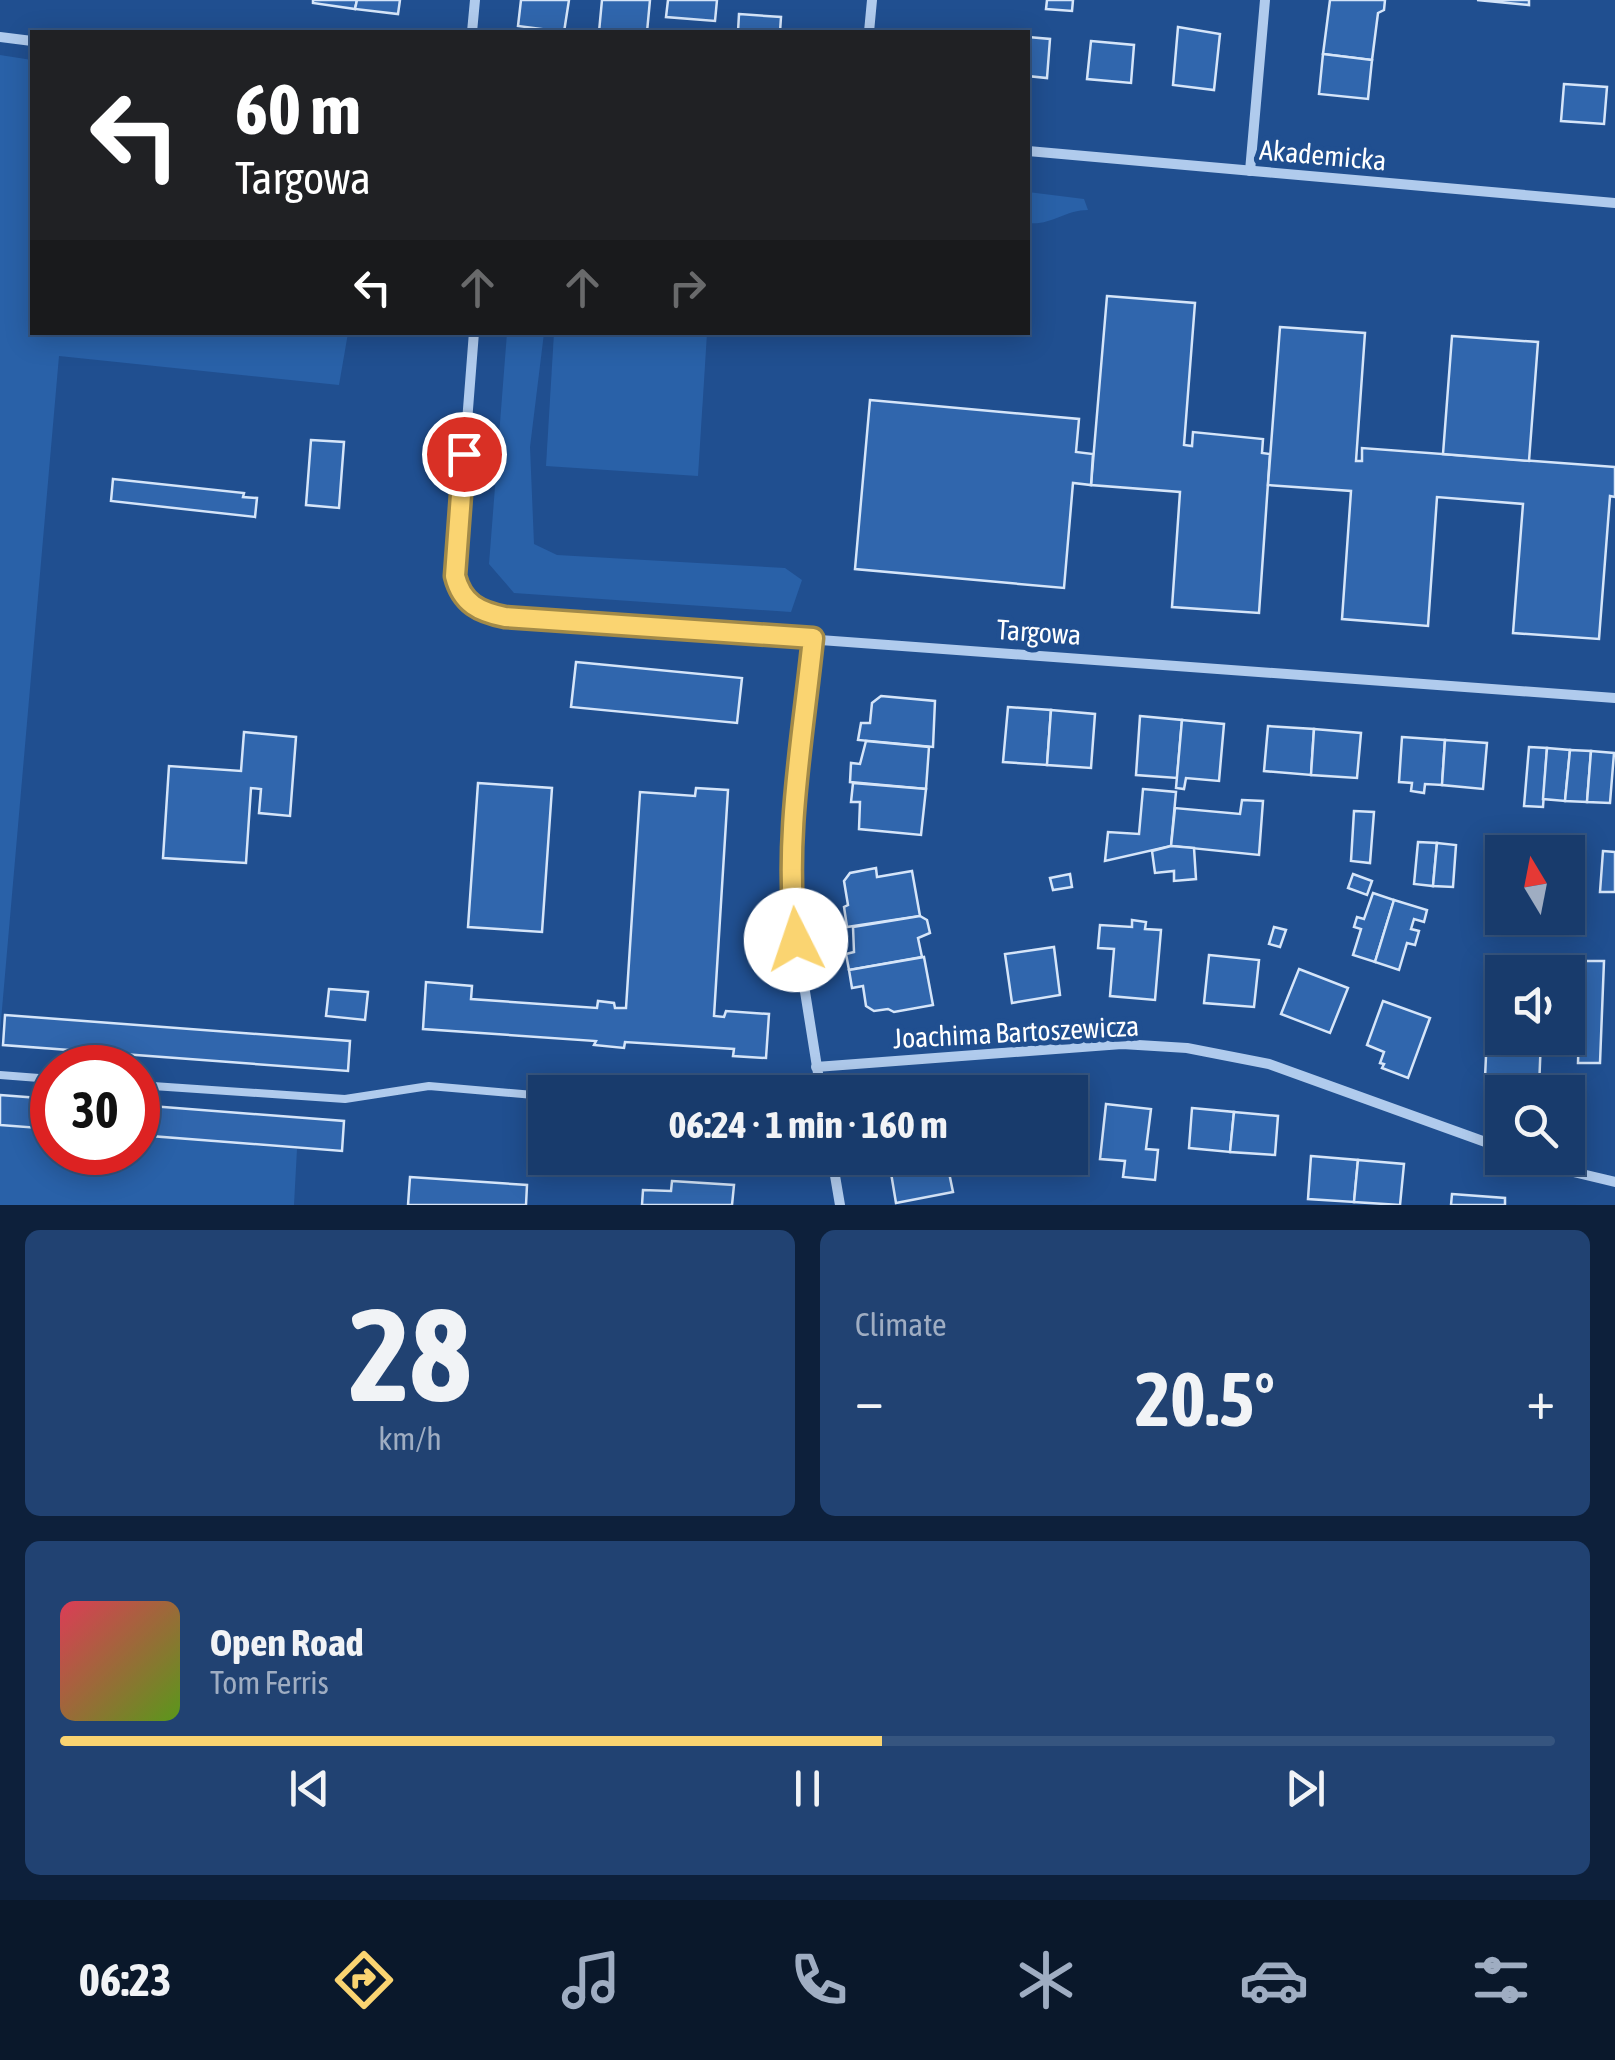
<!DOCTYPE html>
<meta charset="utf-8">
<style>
body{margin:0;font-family:"Asap Condensed",sans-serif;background:#214272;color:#f1f3f6;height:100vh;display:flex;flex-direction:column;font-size:38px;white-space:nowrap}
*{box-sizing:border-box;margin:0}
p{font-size:32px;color:#9fadc2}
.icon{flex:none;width:55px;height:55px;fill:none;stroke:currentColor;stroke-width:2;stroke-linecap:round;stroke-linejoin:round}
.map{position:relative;height:1205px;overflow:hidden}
.drawer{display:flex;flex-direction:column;gap:25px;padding:25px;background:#0d203b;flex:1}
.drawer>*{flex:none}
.banner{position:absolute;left:30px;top:30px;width:1000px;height:305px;border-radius:0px;box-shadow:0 5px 25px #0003,0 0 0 2px #36557f;background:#202124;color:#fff;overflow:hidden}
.needle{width:65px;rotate:350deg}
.tools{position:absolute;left:1485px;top:835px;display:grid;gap:20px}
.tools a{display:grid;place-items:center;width:100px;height:100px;border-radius:0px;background:#183b6c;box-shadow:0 5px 25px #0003,0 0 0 2px #36557f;font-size:50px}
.speed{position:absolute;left:30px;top:1045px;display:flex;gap:20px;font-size:50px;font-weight:700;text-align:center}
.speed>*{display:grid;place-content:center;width:130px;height:130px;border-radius:50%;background:#183b6c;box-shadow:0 5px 25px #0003,0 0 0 2px #36557f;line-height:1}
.speed .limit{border:15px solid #d22;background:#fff;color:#111}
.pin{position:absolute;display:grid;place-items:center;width:85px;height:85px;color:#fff;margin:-42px;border:5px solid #fff;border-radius:50%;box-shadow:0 2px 10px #0007}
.me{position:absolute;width:110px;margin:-55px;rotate:356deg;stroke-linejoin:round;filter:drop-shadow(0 0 8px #0008)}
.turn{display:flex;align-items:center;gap:35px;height:210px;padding:0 40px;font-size:45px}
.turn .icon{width:130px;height:130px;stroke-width:2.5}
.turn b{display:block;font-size:70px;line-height:85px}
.lanes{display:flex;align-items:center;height:95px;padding:0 40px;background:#0003;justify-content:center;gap:50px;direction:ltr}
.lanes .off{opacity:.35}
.big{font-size:75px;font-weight:700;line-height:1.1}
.drawer .card{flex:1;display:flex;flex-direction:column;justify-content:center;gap:15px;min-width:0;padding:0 35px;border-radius:15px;background:#214272}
.drawer .dial{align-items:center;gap:0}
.dial b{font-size:130px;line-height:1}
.song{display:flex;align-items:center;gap:30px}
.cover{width:120px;height:120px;border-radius:15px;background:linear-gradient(135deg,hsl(350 70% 55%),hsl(90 70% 35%))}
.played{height:10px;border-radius:5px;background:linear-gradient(90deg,#fad471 55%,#36557f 55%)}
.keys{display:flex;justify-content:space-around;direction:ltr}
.heat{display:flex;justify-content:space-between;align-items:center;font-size:55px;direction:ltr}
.drawer .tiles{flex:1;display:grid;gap:25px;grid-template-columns:1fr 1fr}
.card:last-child{grid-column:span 2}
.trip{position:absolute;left:528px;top:1075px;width:560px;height:100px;border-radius:0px;background:#183b6c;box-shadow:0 5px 25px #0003,0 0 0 2px #36557f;font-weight:700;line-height:100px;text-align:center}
.tab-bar{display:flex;height:160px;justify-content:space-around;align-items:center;background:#0a182b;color:#9fadc2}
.tab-bar .icon{width:70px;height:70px}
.tab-bar .active{color:#fad471}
.tab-bar b{font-size:45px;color:#f1f3f6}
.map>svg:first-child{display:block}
</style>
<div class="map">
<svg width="1615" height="1205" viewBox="0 0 1615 1205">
<rect width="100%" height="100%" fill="#204f90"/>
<g fill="#2961a8">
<path d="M0,55l32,5v272l316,1 -9,52 -280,-29 -59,676z"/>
<path d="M1028,192l56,7 4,11c-23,0 -38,16 -60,13z"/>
<path d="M507,333h37l-14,114 4,97 23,11 228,13 17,12 -11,32 -277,-19 -25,-29z"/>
<path d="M554,333h153l-9,143 -152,-10z"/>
<path d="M0,1125l52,4v23h86v-16l159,13 -3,56h-294z"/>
</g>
<g fill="#3066ad" stroke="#d5e5f9" stroke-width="2.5">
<path d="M313,0h44l-2,9 -42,-6z"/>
<path d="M357,0h43l-2,14 -43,-5z"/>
<path d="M521,0h48l-5,32 -46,-6z"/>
<path d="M602,0h48l-3,32h-48z"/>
<path d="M668,0h49l-2,21 -49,-4z"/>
<path d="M1047,0h26l-1,11 -26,-2z"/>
<path d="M1385,0l-1,10 -6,3 -6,47 -49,-6 7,-54z"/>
<path d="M1477,0h52v5z"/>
<path d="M739,14l42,3 -1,15h-42z"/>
<path d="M1178,27l42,7 -6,56 -41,-5z"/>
<path d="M1028,37l22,2 -3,39 -19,-2z"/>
<path d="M1091,41l43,4 -3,38 -44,-4z"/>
<path d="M1323,54l49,6 -4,39 -49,-5z"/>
<path d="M1564,84l43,3 -3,37 -43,-3z"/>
<path d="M1107,296l88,7 -11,142 8,1 1,-14 70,7 -1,14 8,1 -11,159 -87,-6 8,-115 -89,-7z"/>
<path d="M1280,327l85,6 -9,128h6v-13l253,19v30l-5,-1 -11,143 -86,-6 10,-129 -86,-7 -9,129 -86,-7 9,-128 -83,-6z"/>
<path d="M1452,336l86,6 -9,119 -86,-7z"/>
<path d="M870,400l209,19 -3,33 17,2 -2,31 -18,-2 -9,105 -209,-19z"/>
<path d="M311,440l33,2 -5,66 -33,-3z"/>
<path d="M113,479l131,14 -1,4 14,1 -2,19 -144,-16z"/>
<path d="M576,662l166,16 -5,45 -166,-16z"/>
<path d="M881,696l54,5 -2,46 -75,-7 3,-17h9l2,-20z"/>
<path d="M1008,707l43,3 -4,55 -44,-3z"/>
<path d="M1051,710l44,4 -4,54 -44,-3z"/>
<path d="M1140,716l42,4 -5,58 -41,-3z"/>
<path d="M1182,720l42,4 -5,57 -33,-3 -2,11 -8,-1z"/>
<path d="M1268,726l46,3 -3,46 -47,-4z"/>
<path d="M1314,729l47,4 -4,45 -46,-3z"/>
<path d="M244,732l52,5 -6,79 -31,-3 2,-24 -10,-1 -5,75 -83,-5 6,-92 72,5z"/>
<path d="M1402,737l43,3 -3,45 -17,-1 -1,9 -13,-2 1,-8 -13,-1z"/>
<path d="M1445,740l42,3 -4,46 -41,-4z"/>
<path d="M866,741l63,6 -3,42 -76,-7 1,-19 9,1z"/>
<path d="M1529,747l18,1 -4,59 -19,-1z"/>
<path d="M1547,748l23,2 -5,51 -22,-2z"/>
<path d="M1570,750l21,1 -4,51 -22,-1z"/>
<path d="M1591,751l23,2 -4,50 -23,-1z"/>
<path d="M478,783l74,5 -10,144 -74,-5z"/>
<path d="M853,783l73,6 -5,46 -62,-6 1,-27h-9z"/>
<path d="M696,788l32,2 -14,226 10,1 2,-6 43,3 -3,44 -33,-2 1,-7 -109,-7 -1,6 -30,-3 2,-4 -173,-12 3,-47 46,4 -1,13 126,9 1,-7 16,2 1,5h11l14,-216 55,4z"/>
<path d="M1143,789l33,3 -5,54 -66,15 3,-29 31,2z"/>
<path d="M1242,800l21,1 -4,54 -88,-9 4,-38 65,6z"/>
<path d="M1354,811l20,1 -4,51 -19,-2z"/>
<path d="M1418,842l19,1 -4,43 -19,-2z"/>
<path d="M1437,843l19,2 -3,42 -20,-1z"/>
<path d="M1171,846l23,2 2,31 -22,2v-10l-19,2 -3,-22z"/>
<path d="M1550,848l29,1 -2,32h-9v-29h-18z"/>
<path d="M1603,851l12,1v40h-15z"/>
<path d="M876,868l1,9 35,-6 8,45 -73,11 -3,-20 4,-2 -4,-24 6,-8z"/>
<path d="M1070,874l2,13 -19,3 -3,-12z"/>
<path d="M1353,874l19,7 -5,14 -19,-7z"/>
<path d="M1373,893l21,7 -19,62 -22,-7 8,-26 -7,-2 3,-10 7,2z"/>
<path d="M1394,900l33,10 -3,12 -10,-3 -3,10 8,2 -4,14 -8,-2 -8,27 -24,-8z"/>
<path d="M920,916l7,4 3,13 -12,5 4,19 -73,13 -3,-16 8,-2 -1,-25z"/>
<path d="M1132,920l14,2 -1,7 16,1 -6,70 -45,-4 4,-47 -16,-1 2,-23 32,2z"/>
<path d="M1274,927l12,3 -6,17 -11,-3z"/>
<path d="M1054,947l6,48 -48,8 -7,-49z"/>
<path d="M1209,955l50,5 -5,47 -50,-4z"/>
<path d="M924,957l9,48 -39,7 -6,-3 -14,2 -8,-5 -3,-20 -11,2 -3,-18z"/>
<path d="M1581,961h23l-4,102h-22z"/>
<path d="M1299,969l49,19 -18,45 -49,-19z"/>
<path d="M329,989l39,3 -3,28 -39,-4z"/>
<path d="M1383,1001l47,17 -22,60 -26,-10 2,-4 -4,-1 4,-11 -17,-7z"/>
<path d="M5,1015l345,26 -2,30 -345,-26z"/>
<path d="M1487,1034l54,4 -2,50 -30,-2v-7l-24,-1z"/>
<path d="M0,1095l52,4v30l-52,-4z"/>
<path d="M1106,1104l45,5 -5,40 12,1 -3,30 -32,-3 2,-16 -25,-2z"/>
<path d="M138,1105l206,16 -2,30 -204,-16z"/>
<path d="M1192,1108l42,4 -4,40 -41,-4z"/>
<path d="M1234,1112l44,4 -3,39 -45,-3z"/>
<path d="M1311,1156l47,4 -4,42 -46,-3z"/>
<path d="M906,1158h40l7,34 -57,11 -7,-42z"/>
<path d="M1000,1158h38l-11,2 2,9 -27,5z"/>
<path d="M1358,1160l46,4 -4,41 -46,-3z"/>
<path d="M410,1177l117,8 -1,20h-118z"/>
<path d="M672,1181l62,4 -2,20h-90l1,-15 28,1z"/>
<path d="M1452,1194l53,4v7h-54z"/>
</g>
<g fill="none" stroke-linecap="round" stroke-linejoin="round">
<g stroke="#b0cbed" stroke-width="8">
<path d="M0,1075l52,4"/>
<path d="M138,1085l207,14 84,-13 116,10"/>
</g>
<g stroke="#b0cbed" stroke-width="10">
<path d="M472,32l3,-32"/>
<path d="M869,32l3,-32"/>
<path d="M0,37l32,4"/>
<path d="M1028,151l587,52"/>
<path d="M1250,171l15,-171"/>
<path d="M474,332l-19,244c6,28 25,36 50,41l1110,81"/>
<path d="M813,638l-20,197 -1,75 29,182"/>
<path d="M816,1067l306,-23 65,4 82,16 233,84"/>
<path d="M832,1158l8,47"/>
<path d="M1529,1158l36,12 50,12"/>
</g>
</g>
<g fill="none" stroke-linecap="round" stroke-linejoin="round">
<defs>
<path id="route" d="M464,454l-9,122c7,28 25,36 50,41l308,21c-10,99 -30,203 -17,302"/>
</defs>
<use href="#route" stroke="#a28a49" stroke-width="25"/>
<use href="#route" stroke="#fad471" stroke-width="18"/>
</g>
<g text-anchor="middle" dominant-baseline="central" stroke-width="10" stroke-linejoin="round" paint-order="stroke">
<g font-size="28" fill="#fff" stroke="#204f90">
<text transform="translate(1323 155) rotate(5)">Akademicka</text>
<text transform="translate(1039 632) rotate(4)">Targowa</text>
<text transform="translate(1016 1032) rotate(-3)">Joachima Bartoszewicza</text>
</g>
</g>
</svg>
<div class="tools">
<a><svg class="needle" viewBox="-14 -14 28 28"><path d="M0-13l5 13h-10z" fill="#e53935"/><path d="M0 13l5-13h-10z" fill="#9fadc2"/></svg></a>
<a><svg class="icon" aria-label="sound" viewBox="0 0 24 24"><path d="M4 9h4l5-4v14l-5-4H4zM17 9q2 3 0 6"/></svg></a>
<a><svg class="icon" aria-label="search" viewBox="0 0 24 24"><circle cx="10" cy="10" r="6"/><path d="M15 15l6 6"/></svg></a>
</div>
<div class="speed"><div class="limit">30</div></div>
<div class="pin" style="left:464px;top:454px;background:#d93025"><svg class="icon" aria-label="arrive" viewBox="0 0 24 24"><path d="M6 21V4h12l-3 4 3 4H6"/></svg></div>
<svg class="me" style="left:796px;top:940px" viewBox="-20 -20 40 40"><circle r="19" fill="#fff"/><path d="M0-13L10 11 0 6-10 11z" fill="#fad471"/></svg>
<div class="trip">06:24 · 1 min · 160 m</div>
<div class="banner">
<div class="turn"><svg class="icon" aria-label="left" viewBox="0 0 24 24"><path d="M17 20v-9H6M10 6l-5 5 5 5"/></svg><div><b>60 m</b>Targowa</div></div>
<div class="lanes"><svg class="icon" aria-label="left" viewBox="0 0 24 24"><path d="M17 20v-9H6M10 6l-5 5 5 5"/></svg><svg class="icon off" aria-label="ahead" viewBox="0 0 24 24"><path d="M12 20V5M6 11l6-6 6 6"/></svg><svg class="icon off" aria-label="ahead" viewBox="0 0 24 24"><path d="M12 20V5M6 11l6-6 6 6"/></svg><svg class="icon off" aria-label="right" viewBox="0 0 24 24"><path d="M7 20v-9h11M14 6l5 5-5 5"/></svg></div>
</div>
</div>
<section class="drawer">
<div class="tiles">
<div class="card dial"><b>28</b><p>km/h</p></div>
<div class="card"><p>Climate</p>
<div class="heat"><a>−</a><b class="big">20.5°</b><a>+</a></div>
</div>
<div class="card">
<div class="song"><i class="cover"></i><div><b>Open Road</b><p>Tom Ferris</p></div></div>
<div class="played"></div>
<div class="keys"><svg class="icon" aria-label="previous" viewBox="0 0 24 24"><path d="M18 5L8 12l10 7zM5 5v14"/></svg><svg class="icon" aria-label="pause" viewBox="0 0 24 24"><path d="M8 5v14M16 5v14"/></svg><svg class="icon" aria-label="next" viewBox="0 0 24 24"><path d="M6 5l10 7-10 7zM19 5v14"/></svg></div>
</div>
</div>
</section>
<nav class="tab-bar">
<b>06:23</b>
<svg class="icon active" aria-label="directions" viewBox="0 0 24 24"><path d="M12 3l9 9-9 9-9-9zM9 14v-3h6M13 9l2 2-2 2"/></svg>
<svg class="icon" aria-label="music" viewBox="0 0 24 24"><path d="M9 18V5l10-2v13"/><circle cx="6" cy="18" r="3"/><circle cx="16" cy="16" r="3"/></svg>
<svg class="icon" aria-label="phone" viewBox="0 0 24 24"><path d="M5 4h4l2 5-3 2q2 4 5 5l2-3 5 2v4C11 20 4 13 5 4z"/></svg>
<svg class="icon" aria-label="climate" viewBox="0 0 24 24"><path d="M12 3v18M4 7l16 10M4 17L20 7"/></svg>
<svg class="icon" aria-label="car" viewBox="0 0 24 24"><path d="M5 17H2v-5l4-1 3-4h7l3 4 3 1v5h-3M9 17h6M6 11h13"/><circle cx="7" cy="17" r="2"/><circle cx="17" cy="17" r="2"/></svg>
<svg class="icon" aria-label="filters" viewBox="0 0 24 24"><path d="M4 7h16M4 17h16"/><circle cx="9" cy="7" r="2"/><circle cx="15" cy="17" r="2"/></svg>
</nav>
